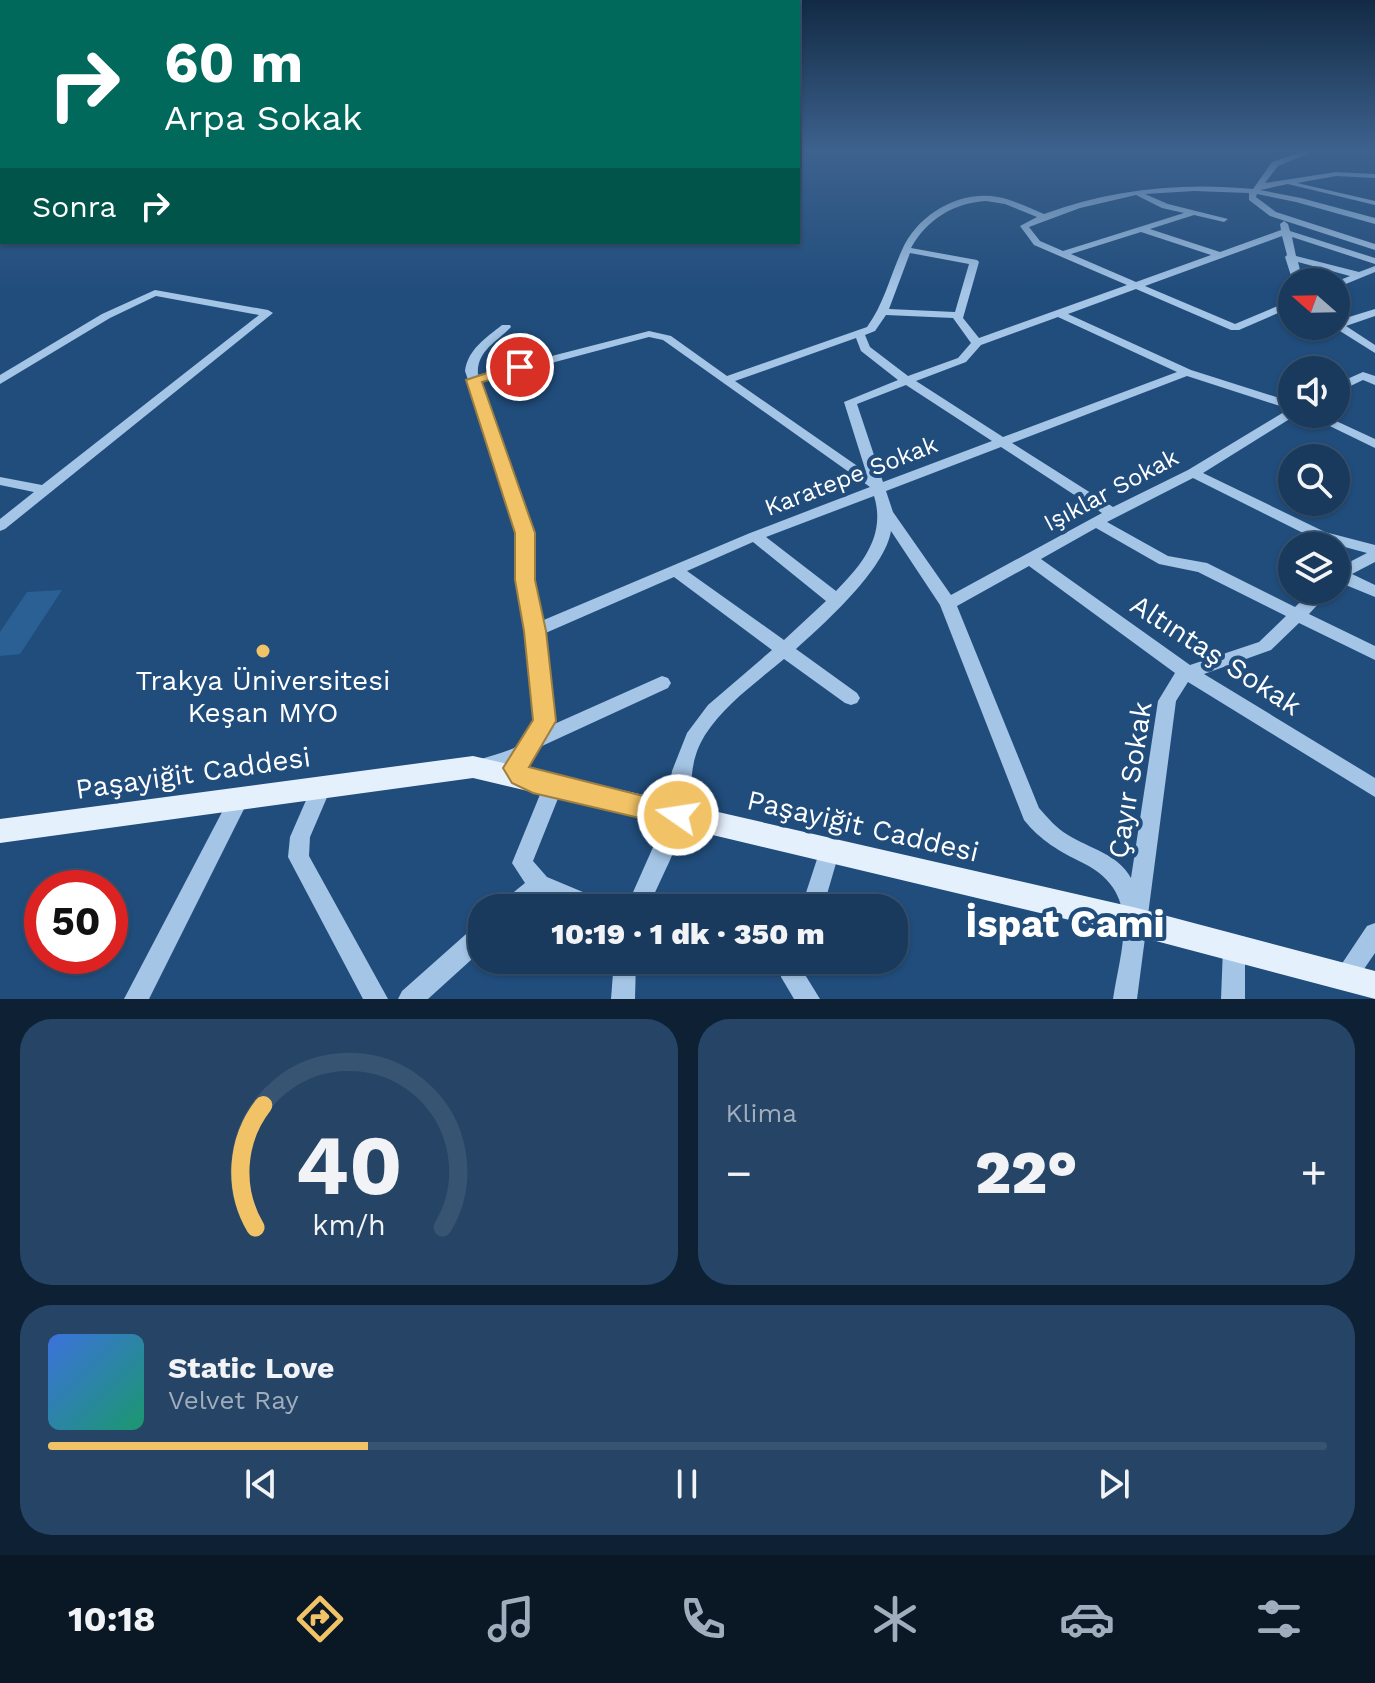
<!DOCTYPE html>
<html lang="tr">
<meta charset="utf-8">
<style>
body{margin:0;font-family:"Work Sans",sans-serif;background:#264566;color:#f1f3f6;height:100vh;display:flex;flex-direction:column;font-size:30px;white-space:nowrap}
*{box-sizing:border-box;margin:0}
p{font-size:26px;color:#9fadbc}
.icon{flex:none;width:44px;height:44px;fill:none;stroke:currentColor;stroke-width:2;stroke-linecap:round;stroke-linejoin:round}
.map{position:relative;height:999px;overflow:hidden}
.details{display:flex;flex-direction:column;gap:20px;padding:20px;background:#0e2033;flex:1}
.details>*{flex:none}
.hud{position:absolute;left:0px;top:0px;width:800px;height:244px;box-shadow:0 2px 6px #0004,0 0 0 2px #375472;background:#00695c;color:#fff;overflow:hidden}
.needle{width:52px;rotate:290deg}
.controls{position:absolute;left:1278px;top:268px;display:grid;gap:16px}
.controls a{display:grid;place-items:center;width:72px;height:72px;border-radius:50%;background:#193a5d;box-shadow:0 2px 6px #0004,0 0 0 2px #375472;font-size:40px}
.speed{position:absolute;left:24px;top:870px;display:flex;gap:16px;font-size:40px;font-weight:700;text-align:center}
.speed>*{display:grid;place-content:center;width:104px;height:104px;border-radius:50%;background:#193a5d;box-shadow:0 2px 6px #0004,0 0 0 2px #375472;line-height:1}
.speed .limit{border:12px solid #d22;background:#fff;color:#111}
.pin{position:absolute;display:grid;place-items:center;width:68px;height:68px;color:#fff;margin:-34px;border:4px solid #fff;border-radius:50%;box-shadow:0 2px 8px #0007}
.me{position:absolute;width:88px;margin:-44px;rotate:283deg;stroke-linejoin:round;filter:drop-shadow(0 0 6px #0008)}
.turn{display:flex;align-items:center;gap:28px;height:168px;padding:0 32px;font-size:36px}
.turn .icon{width:104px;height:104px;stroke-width:2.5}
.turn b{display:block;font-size:56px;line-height:68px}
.then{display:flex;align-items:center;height:76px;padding:0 32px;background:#0003;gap:16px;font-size:30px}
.big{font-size:60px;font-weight:800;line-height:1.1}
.details .tile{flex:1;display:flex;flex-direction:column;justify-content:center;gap:12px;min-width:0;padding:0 28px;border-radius:32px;background:#264566}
.details .dial{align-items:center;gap:0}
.dial svg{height:208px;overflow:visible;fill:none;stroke:#375472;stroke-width:7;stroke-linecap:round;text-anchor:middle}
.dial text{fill:#f1f3f6;stroke:none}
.song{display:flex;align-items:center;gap:24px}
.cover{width:96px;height:96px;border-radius:12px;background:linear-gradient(135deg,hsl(220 70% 55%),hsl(160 70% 35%))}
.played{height:8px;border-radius:4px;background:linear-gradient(90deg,#f2c366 25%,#375472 25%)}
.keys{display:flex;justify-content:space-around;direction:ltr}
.heat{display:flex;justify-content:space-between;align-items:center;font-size:44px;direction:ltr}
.details .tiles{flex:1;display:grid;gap:20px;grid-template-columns:1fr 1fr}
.tile:last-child{grid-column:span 2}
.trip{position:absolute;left:468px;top:894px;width:440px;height:80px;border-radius:32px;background:#193a5d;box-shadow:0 2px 6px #0004,0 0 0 2px #375472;font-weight:800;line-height:80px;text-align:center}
.menu{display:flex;height:128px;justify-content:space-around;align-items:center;background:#0a1725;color:#9fadbc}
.menu .icon{width:56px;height:56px}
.menu .selected{color:#f2c366}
.menu b{font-size:36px;color:#f1f3f6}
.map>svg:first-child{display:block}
</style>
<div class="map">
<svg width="1375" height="999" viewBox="0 0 1375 999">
<rect width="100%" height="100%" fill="#214d7c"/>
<path fill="#2b6094" d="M62,590l-42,64 -20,2v-24l27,-40z"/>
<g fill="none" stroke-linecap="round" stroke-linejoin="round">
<g fill="#a4c5e6" fill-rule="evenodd">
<path d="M1307,150h10l-39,16 -13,17 71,-11 39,2v4l-39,-2 -39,7 78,18v4l-87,-21 -28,6 41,8 74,20v6l-79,-22 -39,-8 -1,3 20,15 99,32v6l-105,-34 -21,-16v-7l-55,-2 -49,3 23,10 60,15 -4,3 -30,-7 -44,14 70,23 61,-22 -1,-6 4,-3 4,3 2,7 85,27v6l-83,-27 4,19 63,16 16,-6v6l-39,16 -1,-6 15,-6 -52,-14 5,20h-10l-8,-25 2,-2 -5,-19 -137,50 90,38 57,-24v7l-53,23h-8l-95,-41 -68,25 123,56 101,32v12l4,1 -93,58 122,59 50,13v17l-23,12 23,11v12l-39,-16v-12l31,-16 -52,-14 -122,-61 -86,44 61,34 39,7 88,44 18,-17h18l-22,24 66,32v14l-76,-37 -28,27 -67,24 171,104v19l-187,-115 -12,19 -39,298h-24c8,-53 30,-106 -30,-136 -24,-12 -42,-22 -59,-43l-84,-215 -49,-74c-6,38 -66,92 -95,118l61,44 3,5 -3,5 -6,2 -6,-2 -61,-44c-27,23 -59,45 -79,76 -19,31 -10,52 -19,83 -9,31 -25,60 -38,90h-22l40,-90 6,-47 15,-38 21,-28 64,-55 -98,-73 -133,58 13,80 -2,10 110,-49 6,2 3,5 -3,5 -126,58 -20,17 -26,9 -11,2 -7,-2 -3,-6 3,-6c29,-10 51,-9 58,-45l-19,-135v-54l-52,-155c3,-22 21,-33 37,-46h8l1,2c-14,15 -35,24 -33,48l171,-44 22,5 56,40 140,-49c17,-23 23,-51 35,-77 15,-35 57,-60 96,-53 16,3 31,11 46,17 67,-25 138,-32 209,-25l19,-27zM1136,195l26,13 22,5 -121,38 -23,-10 -11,-14 51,-19zM986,201l19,3 32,13 -17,9 14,19 93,40 -148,53 -16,-20 16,-56 -2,-2 -66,-12c16,-29 43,-45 75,-47zM1141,232l70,23 -75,27 -65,-28zM910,253l59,11 -14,48 -66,-3zM886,315l67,3 18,25 -13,15 -50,18 -38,-29 -5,-12 10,-4zM1058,317l119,55 -174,65 -87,-56 50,-19 15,-17zM649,337l14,3 207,147 -120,46 -211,89 -6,-42 -2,-54 -51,-144zM856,338l5,13 37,29 -54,22 22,70 -131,-91zM1187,376l102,33 -101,61 -75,37 -101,-64zM906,385l86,56 -109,41 -26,-78zM1001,447l101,66 -151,82 -58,-83 -7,-21zM874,496c12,39 -11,68 -38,95l-70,-54zM1096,528l63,36 39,8 88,44 -27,26 -69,23 -149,-106zM753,542l73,59 -42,39 -97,-69zM1029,566l146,107 -17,28 -27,177c-14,-25 -41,-29 -63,-43 -12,-7 -20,-17 -29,-27l-82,-202z"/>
<path d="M155,290l113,20 5,3 -268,216 -5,2v-12l34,-27 -34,-7v-8l42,8 217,-170 -103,-19 -46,22 -110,66v-9l102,-61z"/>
<path d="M1375,309v7l-29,10 29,19v8l-43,-27h4v-5z"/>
<path d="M1363,372l12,4v9l-12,-5 -27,13v-9z"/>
<path d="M1305,414h16l54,25v9z"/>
<path d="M553,777l7,3 3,6 -30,75 14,16 55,23 3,8h-36l-27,-12 -14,12h-27l3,-8 21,-17 -13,-20 34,-83z"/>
<path d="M321,779l7,3 3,6 -21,49 -1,19 79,143h-25l-75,-142 2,-20 24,-55z"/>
<path d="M239,790l7,3 3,6 -100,200h-25l108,-206z"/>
<path d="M829,843l7,3 3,7 -16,55h-22l18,-55 3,-7z"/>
<path d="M1375,923v30l-22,32 -8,4 -8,-4 -4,-8 34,-51z"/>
<path d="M482,924v26l-54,49h-30l4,-8 72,-64z"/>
<path d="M1234,937l8,3 3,8v51h-24l2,-51 3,-8z"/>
<path d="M614,960h22l-1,39h-24z"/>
<path d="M780,960h22l2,13 16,26h-26l-13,-22z"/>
</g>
<path fill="#e5f0fd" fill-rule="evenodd" d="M473,756l664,152 238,63v28l-238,-63 -664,-158 -473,65v-24z"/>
</g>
<linearGradient id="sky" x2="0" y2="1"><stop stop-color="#122a44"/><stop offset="0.52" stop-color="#3d628e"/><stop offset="1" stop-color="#3d628e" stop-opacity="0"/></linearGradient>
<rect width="1375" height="290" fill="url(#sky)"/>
<path fill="#f2c366" stroke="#9d7f42" stroke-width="2" d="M520,362l5,2v6l-43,12 53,151v47l11,51 10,90 -27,46 158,40 4,8 -4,8 -9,4 -145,-34 -21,-10 -9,-15 30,-48 -9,-89 -9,-51v-47l-49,-153z"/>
<circle fill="#f2c366" stroke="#214d7c" stroke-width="3" cx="263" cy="651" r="8"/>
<g text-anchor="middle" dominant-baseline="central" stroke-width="8" stroke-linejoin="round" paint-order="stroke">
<g font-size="24" fill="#fff" stroke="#214d7c">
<text transform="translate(851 476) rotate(-21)">Karatepe Sokak</text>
<text transform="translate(1111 490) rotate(-28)">Işıklar Sokak</text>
</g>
<g font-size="28" fill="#fff" stroke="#214d7c">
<text transform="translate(1216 655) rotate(33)">Altıntaş Sokak</text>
<text transform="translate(193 773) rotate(-8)">Paşayiğit Caddesi</text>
<text transform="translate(1130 780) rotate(-81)">Çayır Sokak</text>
<text transform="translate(863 826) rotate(13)">Paşayiğit Caddesi</text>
</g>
<g font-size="28" fill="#fff" stroke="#214d7c">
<text x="263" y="680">Trakya Üniversitesi<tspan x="263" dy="32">Keşan MYO</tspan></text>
</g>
<g font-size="38" font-weight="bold" fill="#fff" stroke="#214d7c">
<text x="1065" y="924">İspat Cami</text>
</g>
</g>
</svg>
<div class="controls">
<a><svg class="needle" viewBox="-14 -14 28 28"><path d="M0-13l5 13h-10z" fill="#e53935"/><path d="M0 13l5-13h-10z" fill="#9fadbc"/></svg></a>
<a><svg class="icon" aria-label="sound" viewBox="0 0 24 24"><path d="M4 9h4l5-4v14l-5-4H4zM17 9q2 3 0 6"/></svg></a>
<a><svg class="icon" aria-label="search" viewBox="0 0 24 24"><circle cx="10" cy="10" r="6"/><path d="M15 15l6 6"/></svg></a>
<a><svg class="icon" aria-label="layers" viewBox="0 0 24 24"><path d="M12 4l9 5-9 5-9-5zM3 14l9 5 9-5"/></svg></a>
</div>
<div class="speed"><div class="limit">50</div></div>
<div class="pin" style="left:520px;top:367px;background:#d93025"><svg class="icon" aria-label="arrive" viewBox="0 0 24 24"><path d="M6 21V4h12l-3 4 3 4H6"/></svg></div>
<svg class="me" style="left:678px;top:815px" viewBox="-20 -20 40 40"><circle r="17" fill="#f2c366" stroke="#fff" stroke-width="3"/><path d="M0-11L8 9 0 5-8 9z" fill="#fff"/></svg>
<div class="trip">10:19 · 1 dk · 350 m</div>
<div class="hud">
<div class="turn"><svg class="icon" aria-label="right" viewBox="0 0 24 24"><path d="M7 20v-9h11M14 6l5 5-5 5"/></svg><div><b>60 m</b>Arpa Sokak</div></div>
<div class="then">Sonra<svg class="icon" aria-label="right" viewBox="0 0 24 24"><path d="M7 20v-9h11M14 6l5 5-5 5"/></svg></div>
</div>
</div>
<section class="details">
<div class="tiles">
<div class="tile dial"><svg viewBox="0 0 100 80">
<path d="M14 69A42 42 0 1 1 86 69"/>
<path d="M14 69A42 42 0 0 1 17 22" stroke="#f2c366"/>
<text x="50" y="56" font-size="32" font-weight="700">40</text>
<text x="50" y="72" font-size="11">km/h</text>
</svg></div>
<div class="tile"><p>Klima</p>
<div class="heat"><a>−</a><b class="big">22°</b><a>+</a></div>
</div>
<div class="tile">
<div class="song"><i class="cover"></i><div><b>Static Love</b><p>Velvet Ray</p></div></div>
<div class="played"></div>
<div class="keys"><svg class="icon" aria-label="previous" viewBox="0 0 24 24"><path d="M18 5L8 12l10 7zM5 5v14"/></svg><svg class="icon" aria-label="pause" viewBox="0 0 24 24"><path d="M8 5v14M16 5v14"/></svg><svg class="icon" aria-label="next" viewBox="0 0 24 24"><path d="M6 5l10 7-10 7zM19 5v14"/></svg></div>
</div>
</div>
</section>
<nav class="menu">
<b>10:18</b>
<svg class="icon selected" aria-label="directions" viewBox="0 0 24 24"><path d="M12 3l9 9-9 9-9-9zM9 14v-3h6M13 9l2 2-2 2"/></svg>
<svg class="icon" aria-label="music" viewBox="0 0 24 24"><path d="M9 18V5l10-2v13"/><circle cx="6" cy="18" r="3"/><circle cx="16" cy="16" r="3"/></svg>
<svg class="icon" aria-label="phone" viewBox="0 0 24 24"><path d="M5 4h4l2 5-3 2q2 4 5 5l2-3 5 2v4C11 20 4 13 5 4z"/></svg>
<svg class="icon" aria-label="climate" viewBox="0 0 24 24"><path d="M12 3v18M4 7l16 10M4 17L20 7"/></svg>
<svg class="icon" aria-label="car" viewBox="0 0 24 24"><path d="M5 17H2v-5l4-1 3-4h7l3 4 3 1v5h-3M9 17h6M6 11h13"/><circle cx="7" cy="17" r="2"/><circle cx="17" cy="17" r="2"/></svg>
<svg class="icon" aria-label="filters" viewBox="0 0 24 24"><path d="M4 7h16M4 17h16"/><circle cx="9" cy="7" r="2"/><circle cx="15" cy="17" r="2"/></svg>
</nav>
